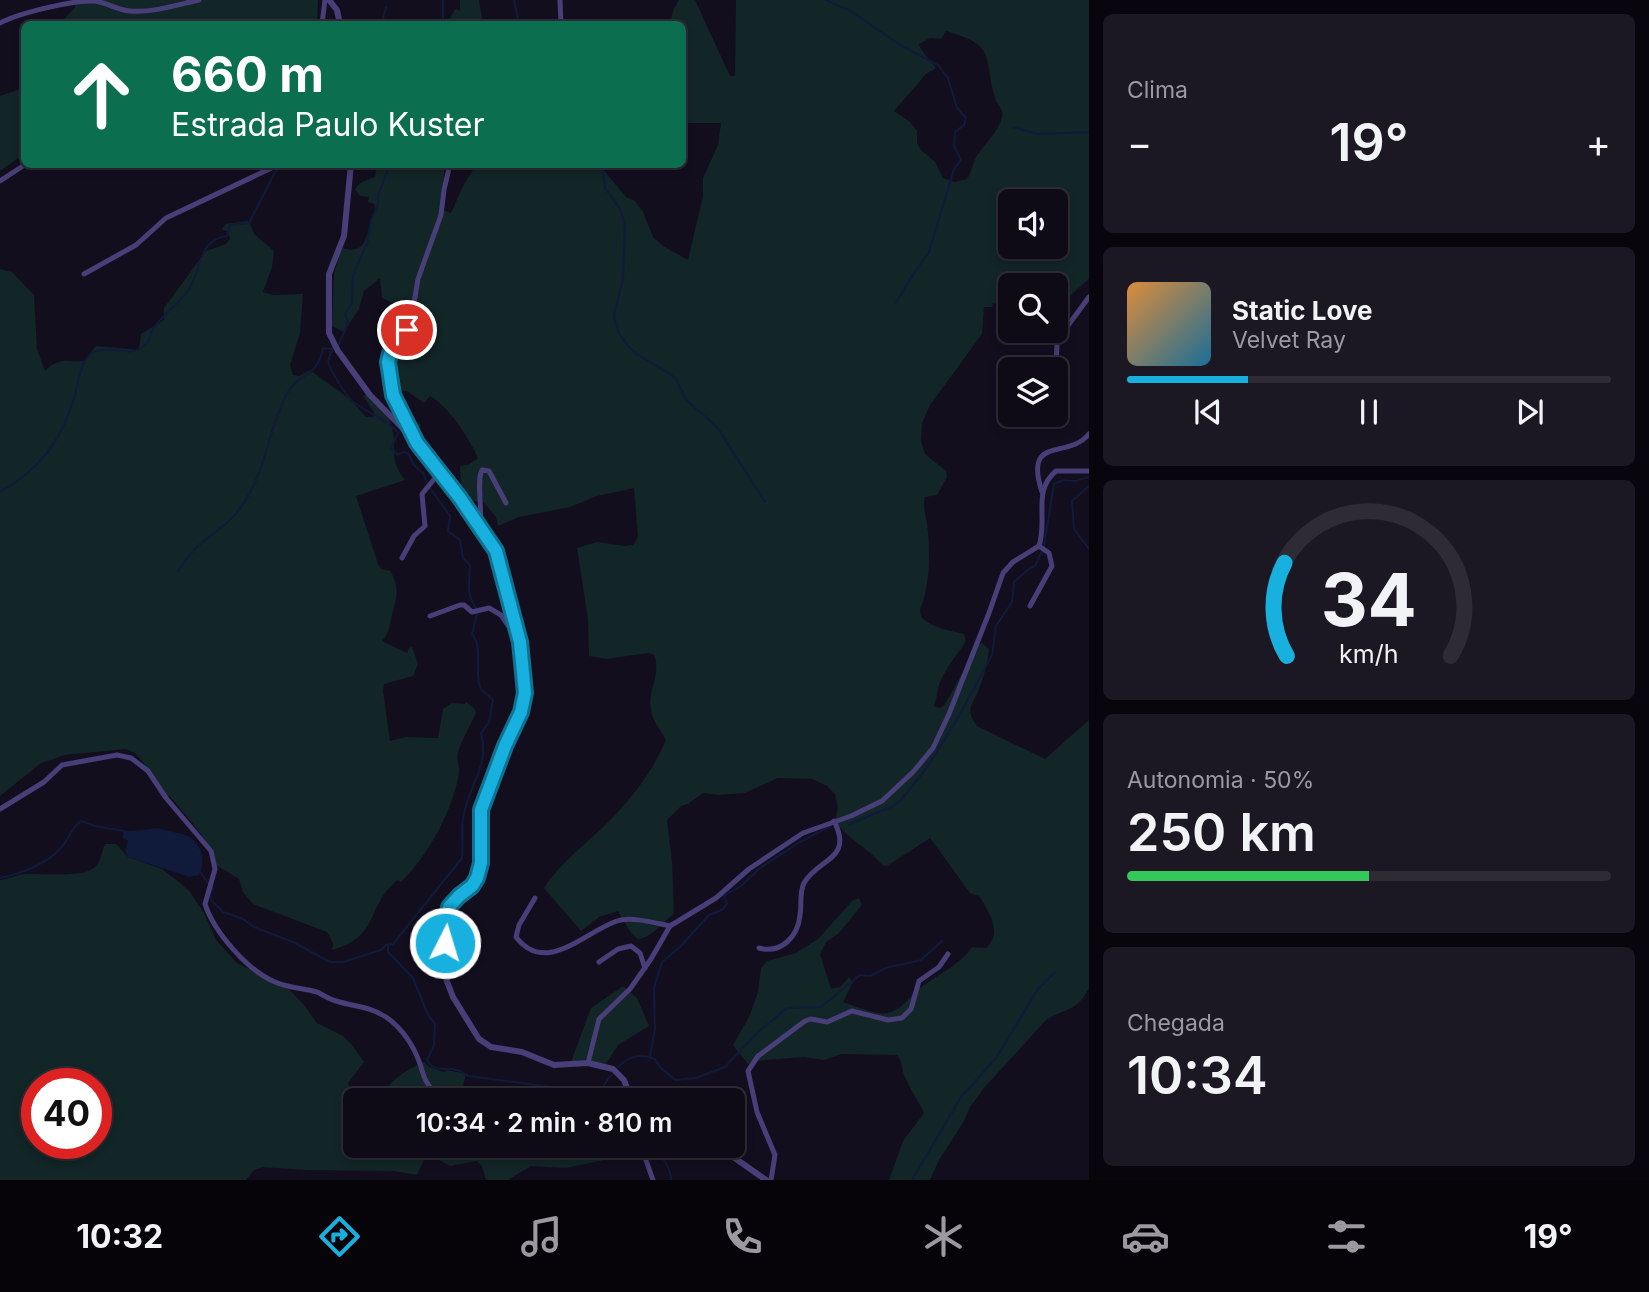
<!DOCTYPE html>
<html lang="pt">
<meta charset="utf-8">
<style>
body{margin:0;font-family:Inter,sans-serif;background:#1c1823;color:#f1f3f6;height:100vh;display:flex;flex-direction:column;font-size:26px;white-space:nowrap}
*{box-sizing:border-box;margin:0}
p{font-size:23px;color:#9b9aa1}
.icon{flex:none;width:38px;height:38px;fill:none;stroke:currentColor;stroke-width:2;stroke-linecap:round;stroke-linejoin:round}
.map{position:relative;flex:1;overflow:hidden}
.panel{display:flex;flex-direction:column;gap:14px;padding:14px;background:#08060c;width:560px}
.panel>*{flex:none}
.hud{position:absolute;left:21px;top:21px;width:665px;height:147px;border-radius:10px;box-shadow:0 4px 10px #0003,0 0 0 2px #2e2b35;background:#0b6e4f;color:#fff;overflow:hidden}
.tools{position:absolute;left:998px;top:189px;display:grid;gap:14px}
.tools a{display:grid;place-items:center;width:70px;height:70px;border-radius:10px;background:#0e0a16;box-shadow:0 4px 10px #0003,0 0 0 2px #2e2b35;font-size:35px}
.speed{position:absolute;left:21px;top:1068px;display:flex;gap:14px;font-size:35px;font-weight:700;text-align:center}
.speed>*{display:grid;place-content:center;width:91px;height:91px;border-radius:50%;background:#0e0a16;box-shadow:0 4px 10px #0003,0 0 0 2px #2e2b35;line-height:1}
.speed .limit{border:10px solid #d22;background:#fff;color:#111}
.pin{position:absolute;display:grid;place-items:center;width:60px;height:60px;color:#fff;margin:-30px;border:4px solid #fff;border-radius:50%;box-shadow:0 2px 7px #0007}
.me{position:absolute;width:77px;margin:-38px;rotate:5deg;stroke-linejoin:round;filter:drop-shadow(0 0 5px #0008)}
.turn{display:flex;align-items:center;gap:24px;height:147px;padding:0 35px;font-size:32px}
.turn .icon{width:91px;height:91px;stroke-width:2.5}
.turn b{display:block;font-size:49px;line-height:60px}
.big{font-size:52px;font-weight:600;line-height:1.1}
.panel .widget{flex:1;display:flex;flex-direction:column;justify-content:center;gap:10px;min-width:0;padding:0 24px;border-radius:10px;background:#1c1823}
.panel .dial{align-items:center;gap:0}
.dial svg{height:182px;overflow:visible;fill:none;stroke:#2e2b35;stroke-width:7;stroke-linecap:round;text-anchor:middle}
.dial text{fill:#f1f3f6;stroke:none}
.song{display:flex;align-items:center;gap:21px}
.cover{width:84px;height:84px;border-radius:10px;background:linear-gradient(135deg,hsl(30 70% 55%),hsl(200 70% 35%))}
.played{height:7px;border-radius:4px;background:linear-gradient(90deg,#18b0de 25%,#2e2b35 25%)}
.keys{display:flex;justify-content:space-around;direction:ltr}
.heat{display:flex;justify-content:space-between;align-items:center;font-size:38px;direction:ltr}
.charge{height:10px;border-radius:5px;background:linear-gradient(90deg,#34c759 50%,#2e2b35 0)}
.trip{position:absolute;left:343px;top:1088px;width:402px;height:70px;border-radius:10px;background:#0e0a16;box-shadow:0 4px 10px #0003,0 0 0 2px #2e2b35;font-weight:600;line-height:70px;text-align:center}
.tabs{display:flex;height:112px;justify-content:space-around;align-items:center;background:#060409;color:#9b9aa1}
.tabs .icon{width:49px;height:49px}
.tabs .selected{color:#18b0de}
.tabs b{font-size:32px;color:#f1f3f6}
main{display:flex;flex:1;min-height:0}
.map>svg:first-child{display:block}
</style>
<main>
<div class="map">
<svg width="1089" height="1180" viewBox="0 0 1089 1180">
<rect width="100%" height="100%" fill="#130e1e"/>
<g fill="#122527" fill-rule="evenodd">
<path d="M74,0h244l-1,24h-257l15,-17z"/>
<path d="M460,0h19l4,24h-36l8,-15 5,2z"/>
<path d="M679,0h16l35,76h5l1,-76h353v279l-15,13 -19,22v-29h-45v24l-17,-6 -1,4h-8l-2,27 -52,71 -8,18 -1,18 4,13 21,17 1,6 -10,18 -12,2c-3,11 2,22 3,34 2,27 2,53 -8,79l1,7c11,11 27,13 43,17l2,7c-9,14 -21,28 -27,44 -2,7 -2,13 -5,21l5,2 5,-2 34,-61 4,-2 7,6c-1,12 -5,28 -10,40 -6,16 -15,19 -2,37l68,33 44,-39v268c-13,25 -23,19 -43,32l-62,68 -14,19 -6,14 -25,39 -9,20h-41l14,-39 21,-28c-5,-12 -14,-23 -19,-36 -4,-8 -2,-15 -8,-22l-55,-1 -18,6 -20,-3 -50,4 -6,3 -15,-19 16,-28 9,-25 3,-24 6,-7 29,-8 22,-14 34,-38 7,-3 3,7 -23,28 -13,9 -6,12 11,35 9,-2 9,-10 4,5 -10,20c13,4 34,15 48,10 12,-4 20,-17 29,-24 18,-14 38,-21 52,-41l14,1c17,-16 3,-36 -7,-52l-9,-3 -40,-55 -43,28 -5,-1c-14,-18 -36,-26 -47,-45l3,-12 -3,-14 -8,-8 -15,-7 -34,-1 -33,15 -27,2 -15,-2 -15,11 -7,2 -14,14 5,42 2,52c-13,9 -21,23 -36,25l-7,-6 -13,-22 -19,6 -18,14 -37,-43c21,-31 48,-48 73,-75 20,-21 38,-47 49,-73 -5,-10 -14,-20 -15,-30 -4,-19 11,-37 3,-55l-6,-2 -42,6 -17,-3 -1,-37 -11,-71 20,-6 28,4 8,-1 5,-8 -4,-49 -37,8 -27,11 -51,10 -21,9 -2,-9 -13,-15 -17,-1 -5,-10 -1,-25 8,-1 10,-7c-9,-20 -29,-51 -48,-62l-6,7 -17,-12h-5c0,15 8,25 19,34l-6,6c-23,-12 -23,-50 -28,-73l22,-39 1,-8 -28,-13 -2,-20 -16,13 -5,18 -15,23 -12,-6 2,-53 8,-25c29,9 23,-21 33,-38l-1,-6 -6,-2 1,-5 -9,-1 -5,-6c2,-7 13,-11 20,-13l2,-12h68l-4,44 10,4 13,-29 12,-19h126v3l24,29 9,4 8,11 10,25 10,9 25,14 15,-64v-18l15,-33 3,-22h-38l-1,-99h-12l4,-16zM946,31c51,15 37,23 49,67 2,7 9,11 7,19 -4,15 -16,25 -24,37 -5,7 -6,17 -11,25l-12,3 -12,-4 -8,-16 -15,-13 -3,-6v-12l-7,-9 -16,-11 32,-37 10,-6 -15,-19 -2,-5 11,-6 11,1zM1010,201h45v46h-45z"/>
<path d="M24,88v66l-24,17v-75z"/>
<path d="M247,221l3,2 4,11 20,17 -2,16 -9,25 10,3 30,-1 -3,39 -10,32 3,10 6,1 11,-6 41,30 15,17h7l1,-5 -11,-16 8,-4c7,10 18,23 21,35 6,24 -5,30 13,53l-49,16 22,68 3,5 9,2c11,17 6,28 2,44 -3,12 -2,17 -10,26l25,12 2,-5 3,-1 6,17 -5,12 -29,8 -1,7 7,50 16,-4 32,1 5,-29 9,-6 13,1 1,-2 9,7 1,4c-6,14 -14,25 -18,40 -2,8 2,13 1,20 -6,37 -31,83 -58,109l-3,-2c-33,25 -17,57 -66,70l1,-7 -6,-11 -74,-28 -10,-12 -4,-13 -28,-17c1,-22 -25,-45 -38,-62l-4,-4h-5l-21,-34 -8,-9 -9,-4 -62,6 -13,5 -10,3 -41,33v-527l12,3 22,23 3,54 8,22c15,-15 22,-8 39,-10l12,-15 43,4 2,-16 23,-14v-12l42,-57 20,-7 4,-5 -2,-7 -6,-3 4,-5z"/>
<path d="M105,844h11l12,13 34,12 17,13 11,10 14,21 12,27 21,23 52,26 15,16 13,18 26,13 9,9 12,17 -16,21 3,7 10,11h-6v45h274l-5,10 -58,12 -35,-2 -23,14h-22l-4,-14 -5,-5 -27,5 -23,-13 -10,22 -23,-4 -89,-1 -42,-3 -9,3 -8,10h-246v-300c9,-1 18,-6 27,-6 17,-1 60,5 70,-9 4,-5 5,-15 8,-21zM37,1083h59v60h-59z"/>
<path d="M623,986l14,12 12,28 -31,19 -12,19 -24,-4 -11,2 20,-54z"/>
<path d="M424,1062l5,5 15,5 3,-2 19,4 -5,21 24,6h-101l-1,-9c11,-14 24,-23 41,-30z"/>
</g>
<path fill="#101a3b" d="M158,828c5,2 26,6 28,7 15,7 21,26 13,40l-9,2 -62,-20 -3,-6 3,-10 -6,-4 2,-5z"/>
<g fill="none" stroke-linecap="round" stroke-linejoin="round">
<g stroke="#101a3b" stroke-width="2">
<path d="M514,0l5,24"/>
<path d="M826,0l25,11 49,34 38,20 10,13 9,30 9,10 -2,7 -9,7 -1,14 7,14 -7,9 -25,83 -17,24 -16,27"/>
<path d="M386,7l-3,10 4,7"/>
<path d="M443,24v-24"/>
<path d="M1013,127l25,7 51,-2"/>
<path d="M310,164l7,3 3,-3"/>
<path d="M602,164l3,24 15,21 5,16 -2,54 -9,36 4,17 10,14 9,8 33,20 6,5 10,21 31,27 48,75"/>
<path d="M339,344l9,-22 -3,-8 7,-11 1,-28 14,-31 4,-24 7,-15v-10l12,-31"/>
<path d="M333,348c-7,14 -6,16 3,30 5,8 9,17 16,23 11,9 41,22 46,32l-7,15 6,7 6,-3 5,1 6,12 9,8 4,9"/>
<path d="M1089,486l-17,15 2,28 15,20"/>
<path d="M430,488l20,28 -2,15 12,9 3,18 7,7c0,16 -5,28 6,43"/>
<path d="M0,492c40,-23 61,-50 74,-94 4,-13 5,-30 13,-40 16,-20 44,5 60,-15 3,-4 3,-10 6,-14 10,-15 26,-25 36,-40 13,-19 8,-49 38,-53l3,-11 19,-2 26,-51 11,-8"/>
<path d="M1044,546l10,-62 10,-4 11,1 14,-4"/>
<path d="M178,571c6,-8 12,-18 20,-25 13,-12 29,-20 40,-35 29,-37 29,-82 50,-119 13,-22 29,-13 35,-44l9,1"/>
<path d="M850,824l43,-18 8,-6 25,-31 32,-51 34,-63 4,-29 16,-24 2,-20 16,-14 5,-2 7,-15"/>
<path d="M200,871l7,11"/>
<path d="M0,878c20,-4 47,-14 61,-30 8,-9 10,-20 20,-27l14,5 34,6"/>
<path d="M213,888l-3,8 2,5 11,11 20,7 11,8 41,16 35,19h13l38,-12 5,-5 7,-1 69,-86c2,-14 -2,-28 2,-44 6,-31 26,-49 17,-81l8,-11 4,-22c-4,-5 -9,-6 -12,-11 -8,-16 3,-40 -9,-55l5,-20"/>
<path d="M388,946v6l25,26 15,37 7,9 -1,21 -7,15c8,14 18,6 30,10 4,1 7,4 11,6l91,12 21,13"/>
<path d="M650,1056l5,-27 -1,-41 8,-26 18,-15 29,-32 13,-5 5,-6 -3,-8 18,-11 18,-17 40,-26 31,-16"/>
<path d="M618,1067c11,-11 22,-14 37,-8l4,7 16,14 21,-2 29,-11 31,-33 31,-26 34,-1 39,-32 10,1 16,-8 35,-8 21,-19"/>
<path d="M593,1101l18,-26"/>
<path d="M651,1147c10,8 20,20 20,33"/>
<path d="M912,1180l49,-83 35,-39 42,-69 17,-17"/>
</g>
<g stroke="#483e78" stroke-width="5">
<path d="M560,0l1,24"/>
<path d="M0,23c19,-10 73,-23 94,-22 12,1 23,9 36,10 22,2 47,-6 69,-11"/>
<path d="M322,24l3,-24"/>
<path d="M159,164l12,2 13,-2"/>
<path d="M0,181l26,-17"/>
<path d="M84,274l52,-29 30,-27 114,-54"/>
<path d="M1055,382l2,-37 4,-10 28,-38"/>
<path d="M414,437l-16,-29 -8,-27 -2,-19 2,-9 21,-32 7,-42 23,-64 3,-25 6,-26"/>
<path d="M1042,492c-19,-58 27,-32 47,-58"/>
<path d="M480,529c3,-16 -4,-49 2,-59l7,1 17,32"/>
<path d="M402,558l12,-22 11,-10 -3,-32 18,-22"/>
<path d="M1030,606l22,-40 -3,-13 -10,-7"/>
<path d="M430,616l30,-11h4l8,7 17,-4 12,7 17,25"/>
<path d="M0,809l44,-27 18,-17 55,-10 14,3 17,13 18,27 45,53 4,18 -10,35c9,28 43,67 70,78 13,6 28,6 42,10 6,3 12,7 19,9 19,6 33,5 50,16 16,11 28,29 34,47 3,9 4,17 11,24l34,13"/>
<path d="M535,898l-16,27 -3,12c30,39 68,-5 101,-16 13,-5 38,2 53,5"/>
<path d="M759,948c22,6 39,-11 41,-33 2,-10 -1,-22 4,-32 14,-25 50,-23 30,-62"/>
<path d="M599,962l19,-13 13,-3 9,7 5,15"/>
<path d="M588,1063l11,-44 31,-30 21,-30 19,-33 46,-28 33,-29 54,-36 48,-17 31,-15 31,-29 20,-24 16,-34 40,-101 14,-40 10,-11 26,-16c9,-27 -7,-55 17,-75h33"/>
<path d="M621,1146l21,3 11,31"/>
<path d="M771,1180l4,-25 -18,-43 -9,-41 10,-15 47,-35 6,-2 16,3 25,-11 36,9 14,-2 9,-9 8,-28 20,-14 9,-13"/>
</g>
<g stroke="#483e78" stroke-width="6">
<path d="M329,0l8,10 3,14"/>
<path d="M351,164l-7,72 -15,38v59l9,18 32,44 47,48 43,55 31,46 7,16 22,82 5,51 -2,13 -18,40 -24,64v53l-4,15 -5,8 -20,16 -5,9 -2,32 -4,15v8l12,31 26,42 12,8 31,5 32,13 34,-2 25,6 11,11 8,21"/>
<path d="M679,1146l14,4 36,4 37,26"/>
</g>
</g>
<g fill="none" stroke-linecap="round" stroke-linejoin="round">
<defs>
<path id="route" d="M407,330l-17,24 -2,8 5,33 24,48 43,55 36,53 24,91 5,51 -4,19 -16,34 -24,64v53l-4,15 -5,8 -13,10 -10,11 -4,36"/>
</defs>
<use href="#route" stroke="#107290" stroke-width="18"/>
<use href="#route" stroke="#18b0de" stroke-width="12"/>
</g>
</svg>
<div class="tools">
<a><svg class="icon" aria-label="sound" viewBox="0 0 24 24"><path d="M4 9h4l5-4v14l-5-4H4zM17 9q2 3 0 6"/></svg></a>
<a><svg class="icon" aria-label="search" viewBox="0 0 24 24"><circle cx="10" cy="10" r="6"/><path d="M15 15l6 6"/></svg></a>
<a><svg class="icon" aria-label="layers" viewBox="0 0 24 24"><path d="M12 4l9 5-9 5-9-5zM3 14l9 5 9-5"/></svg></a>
</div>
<div class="speed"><div class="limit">40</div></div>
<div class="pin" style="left:407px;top:330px;background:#d93025"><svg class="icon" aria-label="arrive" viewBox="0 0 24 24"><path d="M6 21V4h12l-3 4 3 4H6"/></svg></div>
<svg class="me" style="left:445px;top:943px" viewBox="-20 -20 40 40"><circle r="17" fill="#18b0de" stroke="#fff" stroke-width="3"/><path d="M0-11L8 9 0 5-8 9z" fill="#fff"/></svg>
<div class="trip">10:34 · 2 min · 810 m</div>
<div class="hud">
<div class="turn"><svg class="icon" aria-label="ahead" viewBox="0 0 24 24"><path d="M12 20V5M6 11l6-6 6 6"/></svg><div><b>660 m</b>Estrada Paulo Kuster</div></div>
</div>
</div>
<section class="panel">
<div class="widget"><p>Clima</p>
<div class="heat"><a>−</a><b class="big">19°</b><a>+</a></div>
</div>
<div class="widget">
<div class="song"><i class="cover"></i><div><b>Static Love</b><p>Velvet Ray</p></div></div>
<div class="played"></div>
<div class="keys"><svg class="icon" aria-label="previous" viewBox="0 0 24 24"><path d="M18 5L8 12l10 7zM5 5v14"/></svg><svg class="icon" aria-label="pause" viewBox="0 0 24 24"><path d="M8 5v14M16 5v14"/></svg><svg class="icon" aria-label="next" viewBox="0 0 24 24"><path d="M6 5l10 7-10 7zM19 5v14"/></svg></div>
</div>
<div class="widget dial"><svg viewBox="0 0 100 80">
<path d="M14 69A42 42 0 1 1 86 69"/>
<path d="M14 69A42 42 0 0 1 13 28" stroke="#18b0de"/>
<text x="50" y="56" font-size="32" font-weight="700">34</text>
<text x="50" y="72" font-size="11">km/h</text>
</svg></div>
<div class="widget"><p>Autonomia · 50%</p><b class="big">250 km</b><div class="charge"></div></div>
<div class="widget"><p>Chegada</p><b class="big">10:34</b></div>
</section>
</main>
<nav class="tabs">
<b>10:32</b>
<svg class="icon selected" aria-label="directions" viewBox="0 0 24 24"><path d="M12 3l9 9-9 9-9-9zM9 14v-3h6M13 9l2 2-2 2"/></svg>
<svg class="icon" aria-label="music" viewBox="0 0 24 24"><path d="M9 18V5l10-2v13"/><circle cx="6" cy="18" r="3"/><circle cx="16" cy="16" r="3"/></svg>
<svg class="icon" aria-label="phone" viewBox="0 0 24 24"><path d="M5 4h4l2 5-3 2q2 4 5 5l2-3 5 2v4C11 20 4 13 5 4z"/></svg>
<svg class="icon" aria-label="climate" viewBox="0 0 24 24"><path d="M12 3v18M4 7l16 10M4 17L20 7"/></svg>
<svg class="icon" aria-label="car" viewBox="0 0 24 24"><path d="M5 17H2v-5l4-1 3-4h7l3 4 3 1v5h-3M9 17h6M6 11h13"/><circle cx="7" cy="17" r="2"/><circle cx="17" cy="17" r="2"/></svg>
<svg class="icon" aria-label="filters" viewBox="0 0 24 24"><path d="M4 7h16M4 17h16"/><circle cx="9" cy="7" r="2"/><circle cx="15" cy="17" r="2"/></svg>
<b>19°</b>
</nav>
